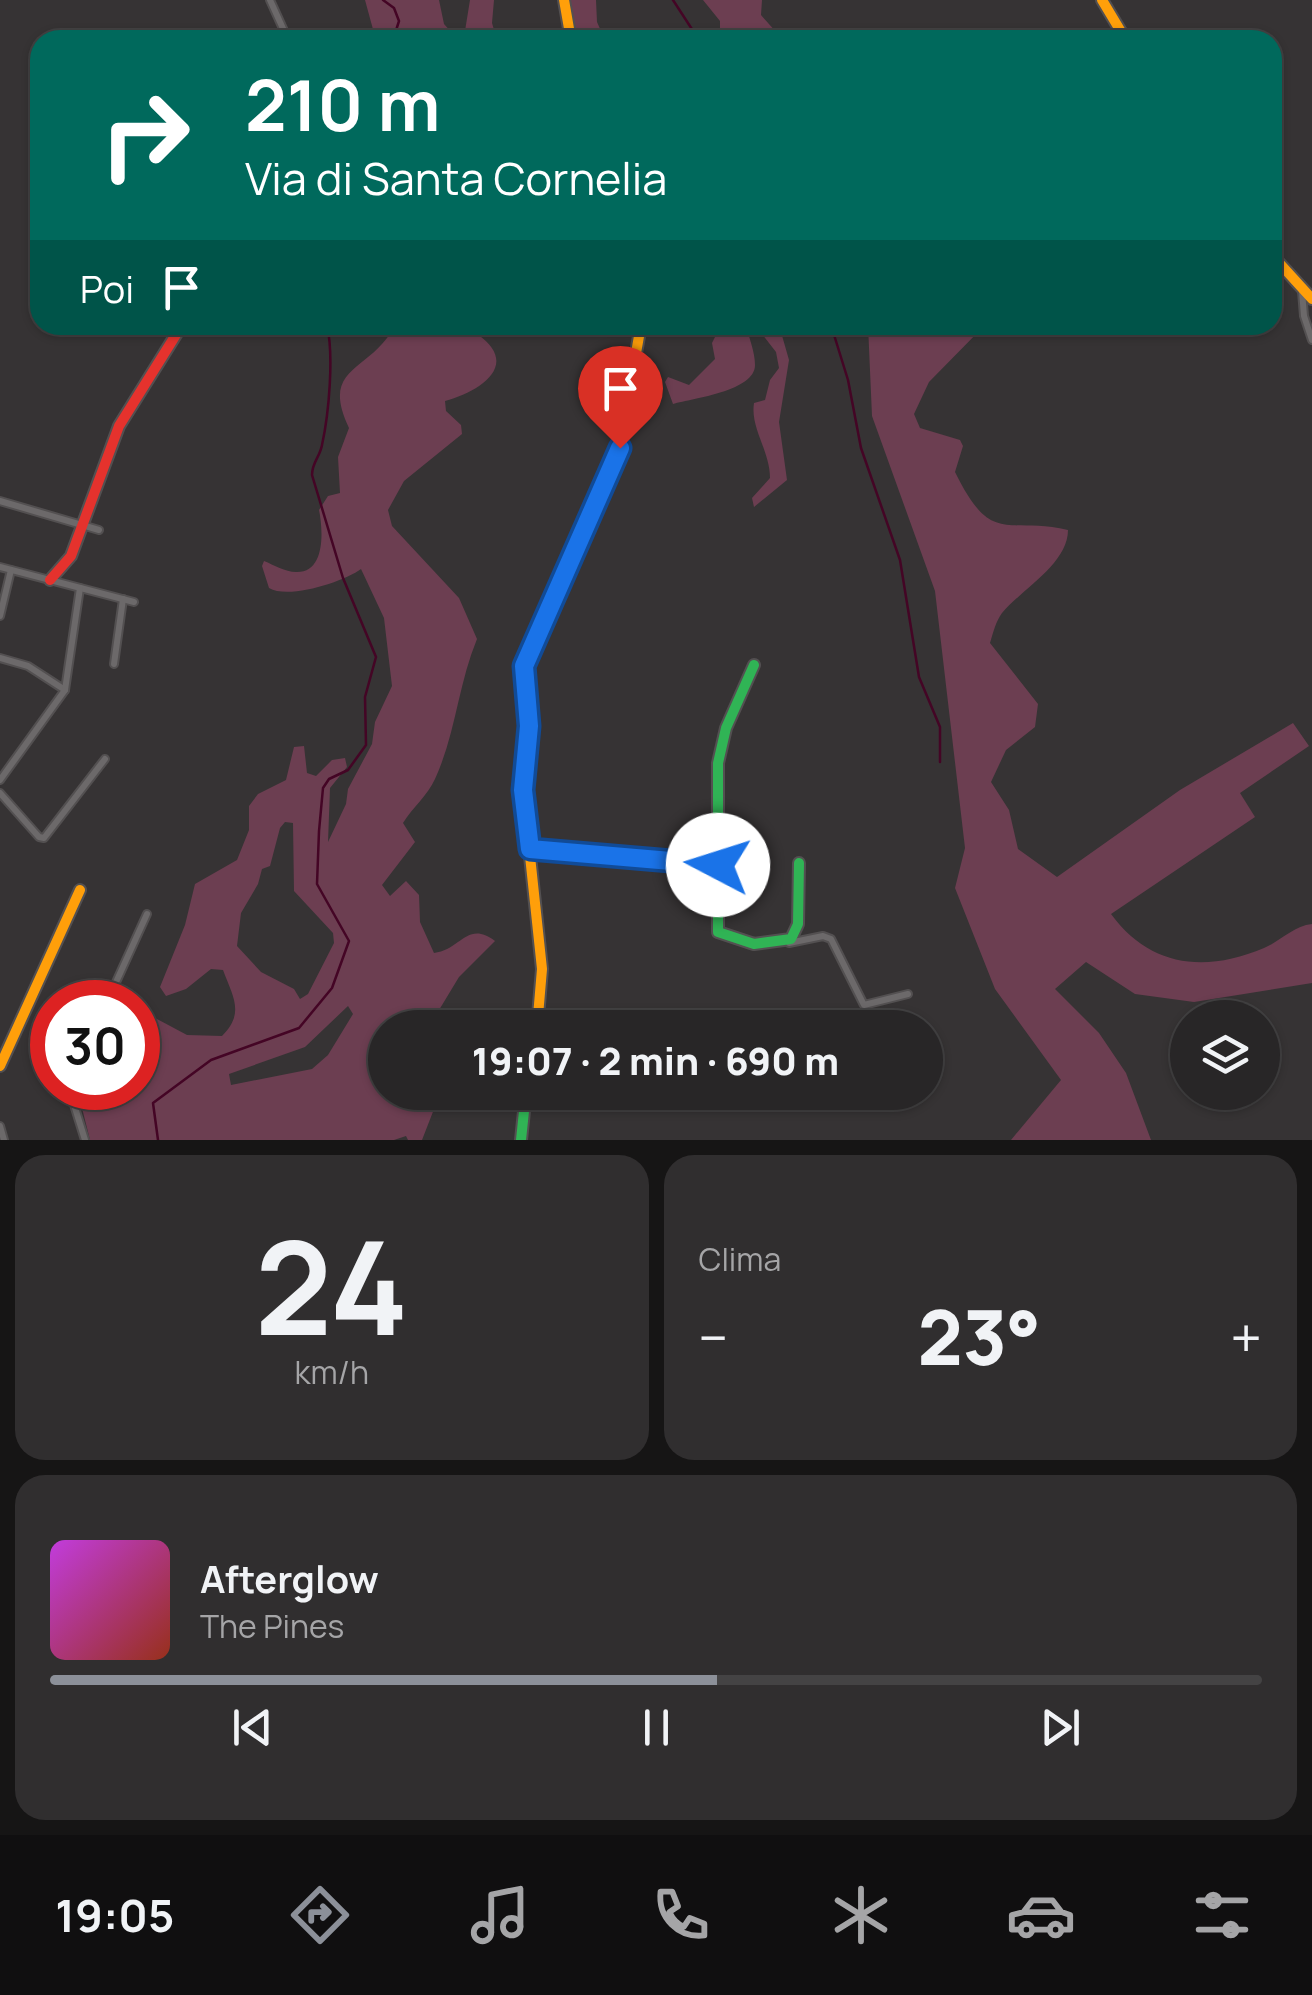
<!DOCTYPE html>
<html lang="it">
<meta charset="utf-8">
<style>
body{margin:0;font-family:Manrope,sans-serif;background:#302e2f;color:#f1f3f6;height:100vh;display:flex;flex-direction:column;font-size:38px;white-space:nowrap}
*{box-sizing:border-box;margin:0}
p{font-size:32px;color:#a5a5a7}
.icon{flex:none;width:55px;height:55px;fill:none;stroke:currentColor;stroke-width:2;stroke-linecap:round;stroke-linejoin:round}
.map{position:relative;height:1140px;overflow:hidden}
.details{display:flex;flex-direction:column;gap:15px;padding:15px;background:#161515;flex:1}
.details>*{flex:none}
.banner{position:absolute;left:30px;top:30px;width:1252px;height:305px;border-radius:30px;box-shadow:0 2px 8px #0004,0 0 0 2px #444344;background:#00695c;color:#fff;overflow:hidden}
.tools{position:absolute;left:1170px;top:1000px;display:grid;gap:20px}
.tools a{display:grid;place-items:center;width:110px;height:110px;border-radius:50%;background:#282627;box-shadow:0 2px 8px #0004,0 0 0 2px #444344;font-size:50px}
.speed{position:absolute;left:30px;top:980px;display:flex;gap:20px;font-size:50px;font-weight:700;text-align:center}
.speed>*{display:grid;place-content:center;width:130px;height:130px;border-radius:50%;background:#282627;box-shadow:0 2px 8px #0004,0 0 0 2px #444344;line-height:1}
.speed .limit{border:15px solid #d22;background:#fff;color:#111}
.pin{position:absolute;display:grid;place-items:center;width:85px;height:85px;color:#fff;margin:-102px -42px;border-radius:50% 50% 50% 0;rotate:-45deg;box-shadow:0 0 10px #0007}
.pin .icon{rotate:45deg}
.me{position:absolute;width:110px;margin:-55px;rotate:275deg;stroke-linejoin:round;filter:drop-shadow(0 0 8px #0008)}
.turn{display:flex;align-items:center;gap:35px;height:210px;padding:0 50px;font-size:45px}
.turn .icon{width:130px;height:130px;stroke-width:2.5}
.turn b{display:block;font-size:70px;line-height:85px}
.then{display:flex;align-items:center;height:95px;padding:0 50px;background:#0003;gap:20px;font-size:38px}
.big{font-size:75px;font-weight:800;line-height:1.1}
.details .tile{flex:1;display:flex;flex-direction:column;justify-content:center;gap:15px;min-width:0;padding:0 35px;border-radius:30px;background:#302e2f}
.details .dial{align-items:center;gap:0}
.dial b{font-size:130px;line-height:1}
.song{display:flex;align-items:center;gap:30px}
.cover{width:120px;height:120px;border-radius:15px;background:linear-gradient(135deg,hsl(290 70% 55%),hsl(10 70% 35%))}
.played{height:10px;border-radius:5px;background:linear-gradient(90deg,#8c9099 55%,#444344 55%)}
.keys{display:flex;justify-content:space-around;direction:ltr}
.heat{display:flex;justify-content:space-between;align-items:center;font-size:55px;direction:ltr}
.details .tiles{flex:1;display:grid;gap:15px;grid-template-columns:1fr 1fr}
.tile:last-child{grid-column:span 2}
.trip{position:absolute;left:368px;top:1010px;width:575px;height:100px;border-radius:50px;background:#282627;box-shadow:0 2px 8px #0004,0 0 0 2px #444344;font-weight:800;line-height:100px;text-align:center}
.dock{display:flex;height:160px;justify-content:space-around;align-items:center;background:#100f10;color:#a5a5a7}
.dock .icon{width:70px;height:70px}
.dock .active{color:#8c9099}
.dock b{font-size:45px;color:#f1f3f6}
.map>svg:first-child{display:block}
</style>
<div class="map">
<svg width="1312" height="1140" viewBox="0 0 1312 1140">
<rect width="100%" height="100%" fill="#363334"/>
<g fill="#6c3e51" fill-rule="evenodd">
<path d="M365,0h74l5,24 9,10 12,-3 5,-31h24l-2,23 5,17h-116l-7,-7z"/>
<path d="M568,0h28l1,22 8,18h-30z"/>
<path d="M703,0h59l-1,15 16,18 13,7h-70v-19z"/>
<path d="M395,325c15,0 61,-5 72,0 4,2 6,7 10,9 45,31 2,58 -32,67l1,10 15,14 1,9 -58,47 -16,29 4,16 67,72 18,41c-19,46 -21,94 -42,140 -7,16 -23,29 -32,44l12,19 -33,43 8,11 16,-15 13,14 1,27 14,31c27,-3 33,-33 61,-12l-36,36 -26,43 4,7 -52,1v64l69,1 -18,11 -14,36h-14l-2,-4 -12,4h-304l-13,-52h61v-73l19,4 30,16 35,1c23,-23 11,-39 1,-66l-12,-1 -25,20 -20,7 -6,-9 25,-62 10,-41 42,-24 12,-30v-24l9,-12 28,-14 8,-33 10,-1 3,27 9,3 16,-16 13,-2 2,9 -17,21 -2,54 18,-38 2,-15 24,-45 3,-22 17,-36 -8,-68 -23,-49c-16,12 -72,31 -92,19l-7,-22 2,-5c10,4 21,11 32,11 30,1 27,-43 23,-62l9,-14 12,-3 -2,-36 11,-29c-30,-63 22,-55 46,-103zM285,822l8,1 1,68 39,42 1,10 -26,51 -8,5 -6,-10 -33,-17 -24,-26 4,-33 17,-29 4,-15 8,-3 10,-38zM348,1006l5,8 -25,41 -16,14 -81,16 -2,-11 76,-27z"/>
<path d="M721,325h25c3,13 9,27 9,40 0,26 -61,33 -82,39l-8,-22 3,-5 21,8 26,-26 -3,-16z"/>
<path d="M755,325h24l10,35 -10,62 8,58 -33,27 -2,-9 18,-20c0,-27 -20,-50 -16,-75l11,-3 5,-20 9,-12 -3,-16z"/>
<path d="M868,325h117l-56,57 -15,32 6,14 40,12 3,6 -8,26c37,75 50,44 113,58 0,34 -46,59 -66,83 -6,8 -9,20 -12,30l48,61 -3,23 -29,23 -15,32 18,28 9,39 39,28 123,-87 113,-67 16,23 -69,47 15,24 -144,97c39,53 94,59 153,34 17,-7 29,-22 48,-24v59l-118,19 -59,-8 -49,-32 -31,27 44,44 27,40 25,67h-140l50,-60 -66,-91 -40,-101 10,-40 -30,-257 -63,-175z"/>
</g>
<g fill="none" stroke-linecap="round" stroke-linejoin="round">
<g stroke="#440525" stroke-width="2.5">
<path d="M383,0l11,8 5,13 -6,19"/>
<path d="M673,0l26,40"/>
<path d="M831,325l17,55 13,68 39,112 19,117 21,50v35"/>
<path d="M158,1140l-5,-37 58,-43 88,-32 33,-40 17,-47 -32,-57 2,-53 4,-43 6,-9 19,-9 18,-25 -1,-48 11,-40 -33,-79 -31,-103c0,-13 8,-18 10,-30 7,-32 12,-89 5,-120"/>
</g>
<defs>
<g id="street">
<path d="M270,0l15,33 -1,7"/>
<path d="M1302,291l2,25 8,24"/>
<path d="M0,501l99,29"/>
<path d="M0,567l134,35"/>
<path d="M0,616l11,-46"/>
<path d="M0,658l28,8 37,24"/>
<path d="M114,664l9,-65"/>
<path d="M0,780l65,-90 15,-102"/>
<path d="M0,793l39,44 5,1 61,-79"/>
<path d="M529,849l189,16"/>
<path d="M789,943l34,-7 8,3 33,66 44,-11"/>
<path d="M107,1002l40,-88"/>
<path d="M73,1088l-2,7 14,45"/>
<path d="M0,1126l4,14"/>
</g>
<g id="fast">
<path d="M754,665l-28,63 -8,35v169l36,12 37,-5 7,-15 1,-61"/>
<path d="M521,1140l5,-48"/>
</g>
<g id="slow">
<path d="M564,0l7,40"/>
<path d="M1102,0l24,40"/>
<path d="M1272,255l40,44"/>
<path d="M537,1028l5,-59 -19,-179 6,-65 -6,-45 5,-27 88,-188 25,-140"/>
<path d="M0,1066l80,-176"/>
</g>
<path id="jam" d="M50,580l21,-24 48,-130 63,-101"/>
</defs>
<use href="#street" stroke="#535051" stroke-width="10"/>
<use href="#fast" stroke="#535051" stroke-width="14"/>
<use href="#slow" stroke="#535051" stroke-width="14"/>
<use href="#jam" stroke="#535051" stroke-width="14"/>
<use href="#street" stroke="#6c696a" stroke-width="6"/>
<use href="#fast" stroke="#30b455" stroke-width="10"/>
<use href="#slow" stroke="#ff9f0a" stroke-width="10"/>
<use href="#jam" stroke="#e5322d" stroke-width="10"/>
</g>
<g fill="none" stroke-linecap="round" stroke-linejoin="round">
<defs>
<path id="route" d="M620,448l-96,218 5,60 -6,64 7,59 188,16"/>
</defs>
<use href="#route" stroke="#114b97" stroke-width="25"/>
<use href="#route" stroke="#1a73e8" stroke-width="18"/>
</g>
</svg>
<div class="tools">
<a><svg class="icon" aria-label="layers" viewBox="0 0 24 24"><path d="M12 4l9 5-9 5-9-5zM3 14l9 5 9-5"/></svg></a>
</div>
<div class="speed"><div class="limit">30</div></div>
<div class="pin" style="left:620px;top:448px;background:#d93025"><svg class="icon" aria-label="arrive" viewBox="0 0 24 24"><path d="M6 21V4h12l-3 4 3 4H6"/></svg></div>
<svg class="me" style="left:718px;top:865px" viewBox="-20 -20 40 40"><circle r="19" fill="#fff"/><path d="M0-13L10 11 0 6-10 11z" fill="#1a73e8"/></svg>
<div class="trip">19:07 · 2 min · 690 m</div>
<div class="banner">
<div class="turn"><svg class="icon" aria-label="right" viewBox="0 0 24 24"><path d="M7 20v-9h11M14 6l5 5-5 5"/></svg><div><b>210 m</b>Via di Santa Cornelia</div></div>
<div class="then">Poi<svg class="icon" aria-label="arrive" viewBox="0 0 24 24"><path d="M6 21V4h12l-3 4 3 4H6"/></svg></div>
</div>
</div>
<section class="details">
<div class="tiles">
<div class="tile dial"><b>24</b><p>km/h</p></div>
<div class="tile"><p>Clima</p>
<div class="heat"><a>−</a><b class="big">23°</b><a>+</a></div>
</div>
<div class="tile">
<div class="song"><i class="cover"></i><div><b>Afterglow</b><p>The Pines</p></div></div>
<div class="played"></div>
<div class="keys"><svg class="icon" aria-label="previous" viewBox="0 0 24 24"><path d="M18 5L8 12l10 7zM5 5v14"/></svg><svg class="icon" aria-label="pause" viewBox="0 0 24 24"><path d="M8 5v14M16 5v14"/></svg><svg class="icon" aria-label="next" viewBox="0 0 24 24"><path d="M6 5l10 7-10 7zM19 5v14"/></svg></div>
</div>
</div>
</section>
<nav class="dock">
<b>19:05</b>
<svg class="icon active" aria-label="directions" viewBox="0 0 24 24"><path d="M12 3l9 9-9 9-9-9zM9 14v-3h6M13 9l2 2-2 2"/></svg>
<svg class="icon" aria-label="music" viewBox="0 0 24 24"><path d="M9 18V5l10-2v13"/><circle cx="6" cy="18" r="3"/><circle cx="16" cy="16" r="3"/></svg>
<svg class="icon" aria-label="phone" viewBox="0 0 24 24"><path d="M5 4h4l2 5-3 2q2 4 5 5l2-3 5 2v4C11 20 4 13 5 4z"/></svg>
<svg class="icon" aria-label="climate" viewBox="0 0 24 24"><path d="M12 3v18M4 7l16 10M4 17L20 7"/></svg>
<svg class="icon" aria-label="car" viewBox="0 0 24 24"><path d="M5 17H2v-5l4-1 3-4h7l3 4 3 1v5h-3M9 17h6M6 11h13"/><circle cx="7" cy="17" r="2"/><circle cx="17" cy="17" r="2"/></svg>
<svg class="icon" aria-label="filters" viewBox="0 0 24 24"><path d="M4 7h16M4 17h16"/><circle cx="9" cy="7" r="2"/><circle cx="15" cy="17" r="2"/></svg>
</nav>
